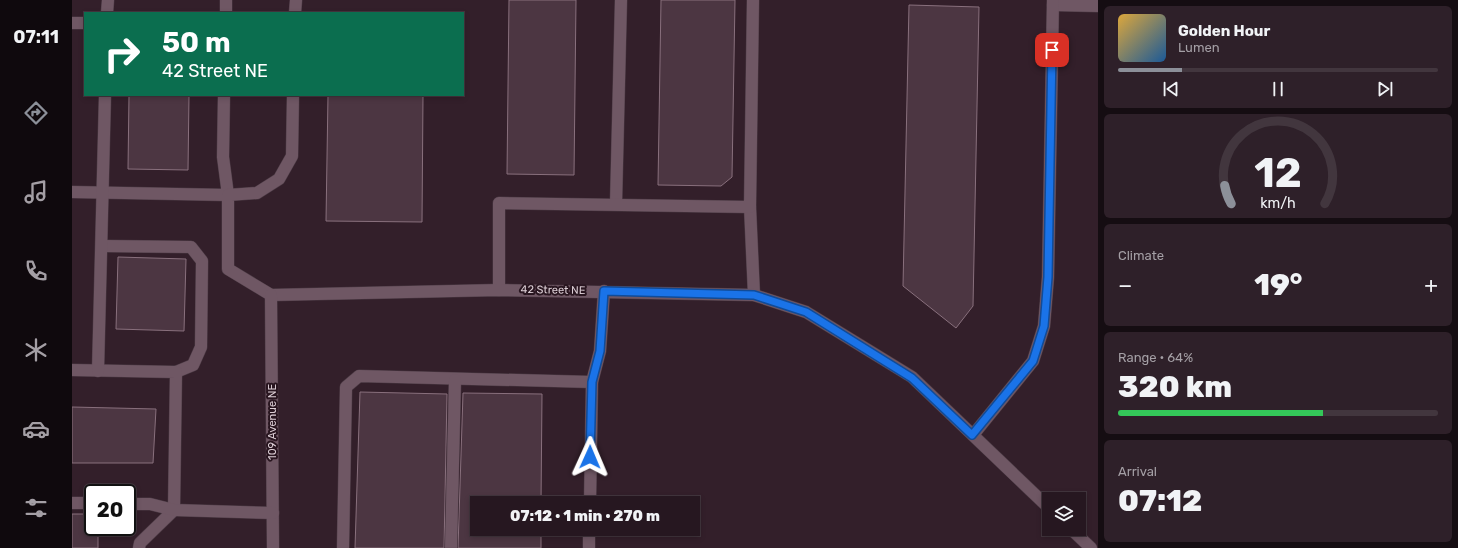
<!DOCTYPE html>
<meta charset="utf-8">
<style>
body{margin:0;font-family:Rubik,sans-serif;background:#2e2029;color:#f1f3f6;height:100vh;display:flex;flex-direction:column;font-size:15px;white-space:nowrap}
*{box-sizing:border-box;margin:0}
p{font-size:13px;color:#a49fa5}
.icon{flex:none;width:22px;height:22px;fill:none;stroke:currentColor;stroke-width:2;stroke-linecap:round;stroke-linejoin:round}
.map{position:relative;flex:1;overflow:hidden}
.sheet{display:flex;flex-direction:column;gap:6px;padding:6px;background:#150d12;width:360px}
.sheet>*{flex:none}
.guide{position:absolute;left:12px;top:12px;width:380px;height:84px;border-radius:0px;box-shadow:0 2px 6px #0003,0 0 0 1px #42363e;background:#0b6e4f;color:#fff;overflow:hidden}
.tools{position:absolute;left:970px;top:492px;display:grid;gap:8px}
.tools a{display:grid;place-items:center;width:44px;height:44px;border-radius:0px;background:#261720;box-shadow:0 2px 6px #0003,0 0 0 1px #42363e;font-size:20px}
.speed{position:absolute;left:12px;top:484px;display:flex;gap:8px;font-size:20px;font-weight:700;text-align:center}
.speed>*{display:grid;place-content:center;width:52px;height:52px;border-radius:50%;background:#261720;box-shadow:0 2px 6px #0003,0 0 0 1px #42363e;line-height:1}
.speed .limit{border:2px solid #111;border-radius:6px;background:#fff;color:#111}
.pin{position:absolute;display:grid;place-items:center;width:34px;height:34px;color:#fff;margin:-17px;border-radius:8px;box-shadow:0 2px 6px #0006}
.me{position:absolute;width:44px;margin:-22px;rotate:1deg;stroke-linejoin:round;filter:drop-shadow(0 0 3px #0008)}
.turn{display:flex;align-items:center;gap:14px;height:84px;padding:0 12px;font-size:18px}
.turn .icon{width:52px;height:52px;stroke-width:2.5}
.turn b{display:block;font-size:28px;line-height:34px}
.big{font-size:30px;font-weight:800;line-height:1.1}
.sheet .card{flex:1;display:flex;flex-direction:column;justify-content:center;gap:6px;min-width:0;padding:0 14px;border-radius:6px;background:#2e2029}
.sheet .dial{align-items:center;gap:0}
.dial svg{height:104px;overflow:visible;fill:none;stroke:#42363e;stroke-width:7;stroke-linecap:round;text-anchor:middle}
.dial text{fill:#f1f3f6;stroke:none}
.song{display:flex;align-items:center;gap:12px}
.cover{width:48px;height:48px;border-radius:6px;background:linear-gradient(135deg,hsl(40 70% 55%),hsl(210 70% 35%))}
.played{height:4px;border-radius:2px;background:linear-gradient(90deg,#8c9099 20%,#42363e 20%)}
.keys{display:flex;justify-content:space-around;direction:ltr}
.heat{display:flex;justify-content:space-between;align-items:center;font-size:22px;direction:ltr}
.charge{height:6px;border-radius:3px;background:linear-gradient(90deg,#34c759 64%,#42363e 0)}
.trip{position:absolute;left:398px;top:496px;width:230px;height:40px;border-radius:0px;background:#261720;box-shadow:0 2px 6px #0003,0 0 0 1px #42363e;font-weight:800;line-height:40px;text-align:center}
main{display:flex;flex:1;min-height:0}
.dock{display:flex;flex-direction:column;width:72px;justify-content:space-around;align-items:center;background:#0f090d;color:#a49fa5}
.dock .icon{width:28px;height:28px}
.dock .active{color:#8c9099}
.dock b{font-size:18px;color:#f1f3f6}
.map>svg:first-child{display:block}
</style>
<main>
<nav class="dock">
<b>07:11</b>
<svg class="icon active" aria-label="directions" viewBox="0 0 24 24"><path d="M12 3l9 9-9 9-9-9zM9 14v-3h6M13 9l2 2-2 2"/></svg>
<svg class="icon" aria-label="music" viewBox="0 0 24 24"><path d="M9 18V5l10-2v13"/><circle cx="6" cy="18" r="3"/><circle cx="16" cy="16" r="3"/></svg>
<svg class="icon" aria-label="phone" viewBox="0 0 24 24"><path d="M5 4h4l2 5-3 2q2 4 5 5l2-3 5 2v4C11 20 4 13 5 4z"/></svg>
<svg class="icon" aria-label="climate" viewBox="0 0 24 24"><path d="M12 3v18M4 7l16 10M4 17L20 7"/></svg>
<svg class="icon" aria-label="car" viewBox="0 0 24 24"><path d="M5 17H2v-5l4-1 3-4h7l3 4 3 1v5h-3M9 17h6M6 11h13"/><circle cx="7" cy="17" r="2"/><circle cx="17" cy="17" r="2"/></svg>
<svg class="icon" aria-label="filters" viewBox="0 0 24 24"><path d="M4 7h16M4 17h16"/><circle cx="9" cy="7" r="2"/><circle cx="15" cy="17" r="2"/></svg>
</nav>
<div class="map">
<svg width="1026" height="548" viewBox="0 0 1026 548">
<rect width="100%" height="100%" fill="#331f2a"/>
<g fill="#4c3642" stroke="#89707d">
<path d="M437,0h67l-2,175 -67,-1z"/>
<path d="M589,0h74l-3,177 -11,9 -63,-1z"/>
<path d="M837,5l70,2 -6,299 -17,22 -53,-42z"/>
<path d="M57,95h60l-1,75 -60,-1z"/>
<path d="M256,95h95l-1,127 -96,-1z"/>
<path d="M46,257l68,2 -2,72 -68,-2z"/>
<path d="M288,392l87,2 -3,154h-89z"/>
<path d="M391,393l79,1 -1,109h-64v26h64v19h-83z"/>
<path d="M0,407l84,2 -3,54h-81z"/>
<path d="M0,514h21v13h5v21h-26z"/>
</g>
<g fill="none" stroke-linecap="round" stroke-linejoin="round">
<defs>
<g id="minor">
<path d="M981,5l45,1"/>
<path d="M35,13l1,-13"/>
<path d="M154,13v-13"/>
<path d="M223,13l1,-13"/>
<path d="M0,23h13"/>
<path d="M0,192l156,3 -5,-38 1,-62"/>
<path d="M544,204l5,-204"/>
<path d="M678,207l4,88"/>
<path d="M30,246l89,1 11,14 -1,86 -8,18 -17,7"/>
<path d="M427,290v-87l251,4 3,-207"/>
<path d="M199,295l228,-5 255,5 52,17 106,65 137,131"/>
<path d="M199,295l-43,-26v-74l29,-2 22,-14 13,-23 1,-61"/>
<path d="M199,295l2,253"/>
<path d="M0,370l104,2 -2,138 -34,33 -1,5"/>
<path d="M26,371l7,-276"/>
<path d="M901,435l60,-74 11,-35 4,-49 5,-277"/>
<path d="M0,503h21"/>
<path d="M518,503l2,-121 8,-31 4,-60"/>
<path d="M55,504h23l24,6 99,3"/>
<path d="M999,529l20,19"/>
<path d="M271,548l3,-161 13,-11 233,6"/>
<path d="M379,548l4,-168"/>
<path d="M517,548v-19"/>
</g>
</defs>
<use href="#minor" stroke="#4c3b45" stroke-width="13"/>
<use href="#minor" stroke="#6f5764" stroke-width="12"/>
</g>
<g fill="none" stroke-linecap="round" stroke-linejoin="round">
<defs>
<path id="route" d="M518,457l2,-75 8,-31 4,-60 150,4 52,17 106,66 60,57 61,-74 11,-35 4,-49 4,-227"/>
</defs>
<use href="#route" stroke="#114b97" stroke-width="10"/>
<use href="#route" stroke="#1a73e8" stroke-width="7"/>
</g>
<g text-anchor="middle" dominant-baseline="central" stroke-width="4" stroke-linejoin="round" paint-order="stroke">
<g font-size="11" fill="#dcced5" stroke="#291620">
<text transform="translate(481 290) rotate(1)">42 Street NE</text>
<text transform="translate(200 422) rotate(-90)">109 Avenue NE</text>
</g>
</g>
</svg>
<div class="tools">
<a><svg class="icon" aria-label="layers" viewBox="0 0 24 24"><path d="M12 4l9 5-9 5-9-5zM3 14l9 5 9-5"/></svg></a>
</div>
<div class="speed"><div class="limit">20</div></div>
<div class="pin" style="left:980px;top:50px;background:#d93025"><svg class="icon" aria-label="arrive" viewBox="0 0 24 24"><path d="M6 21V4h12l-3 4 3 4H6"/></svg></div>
<svg class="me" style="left:518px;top:457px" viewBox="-20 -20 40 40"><path d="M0-17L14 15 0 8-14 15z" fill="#1a73e8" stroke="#fff" stroke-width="4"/></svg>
<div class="trip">07:12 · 1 min · 270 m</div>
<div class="guide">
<div class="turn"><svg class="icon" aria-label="right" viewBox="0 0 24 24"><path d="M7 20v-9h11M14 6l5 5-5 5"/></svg><div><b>50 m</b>42 Street NE</div></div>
</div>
</div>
<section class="sheet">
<div class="card">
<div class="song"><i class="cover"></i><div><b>Golden Hour</b><p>Lumen</p></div></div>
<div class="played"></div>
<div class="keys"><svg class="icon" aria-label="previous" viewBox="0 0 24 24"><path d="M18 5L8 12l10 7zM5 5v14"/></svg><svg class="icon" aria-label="pause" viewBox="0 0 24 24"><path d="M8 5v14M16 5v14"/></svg><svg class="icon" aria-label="next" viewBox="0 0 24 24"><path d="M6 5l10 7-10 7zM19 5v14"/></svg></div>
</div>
<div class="card dial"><svg viewBox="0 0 100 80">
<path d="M14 69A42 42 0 1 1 86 69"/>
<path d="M14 69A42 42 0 0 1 9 55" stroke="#8c9099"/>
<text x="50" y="56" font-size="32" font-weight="700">12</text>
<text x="50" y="72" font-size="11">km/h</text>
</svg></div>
<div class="card"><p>Climate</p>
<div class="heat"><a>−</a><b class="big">19°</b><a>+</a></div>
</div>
<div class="card"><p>Range · 64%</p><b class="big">320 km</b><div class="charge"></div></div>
<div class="card"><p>Arrival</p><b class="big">07:12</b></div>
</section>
</main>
